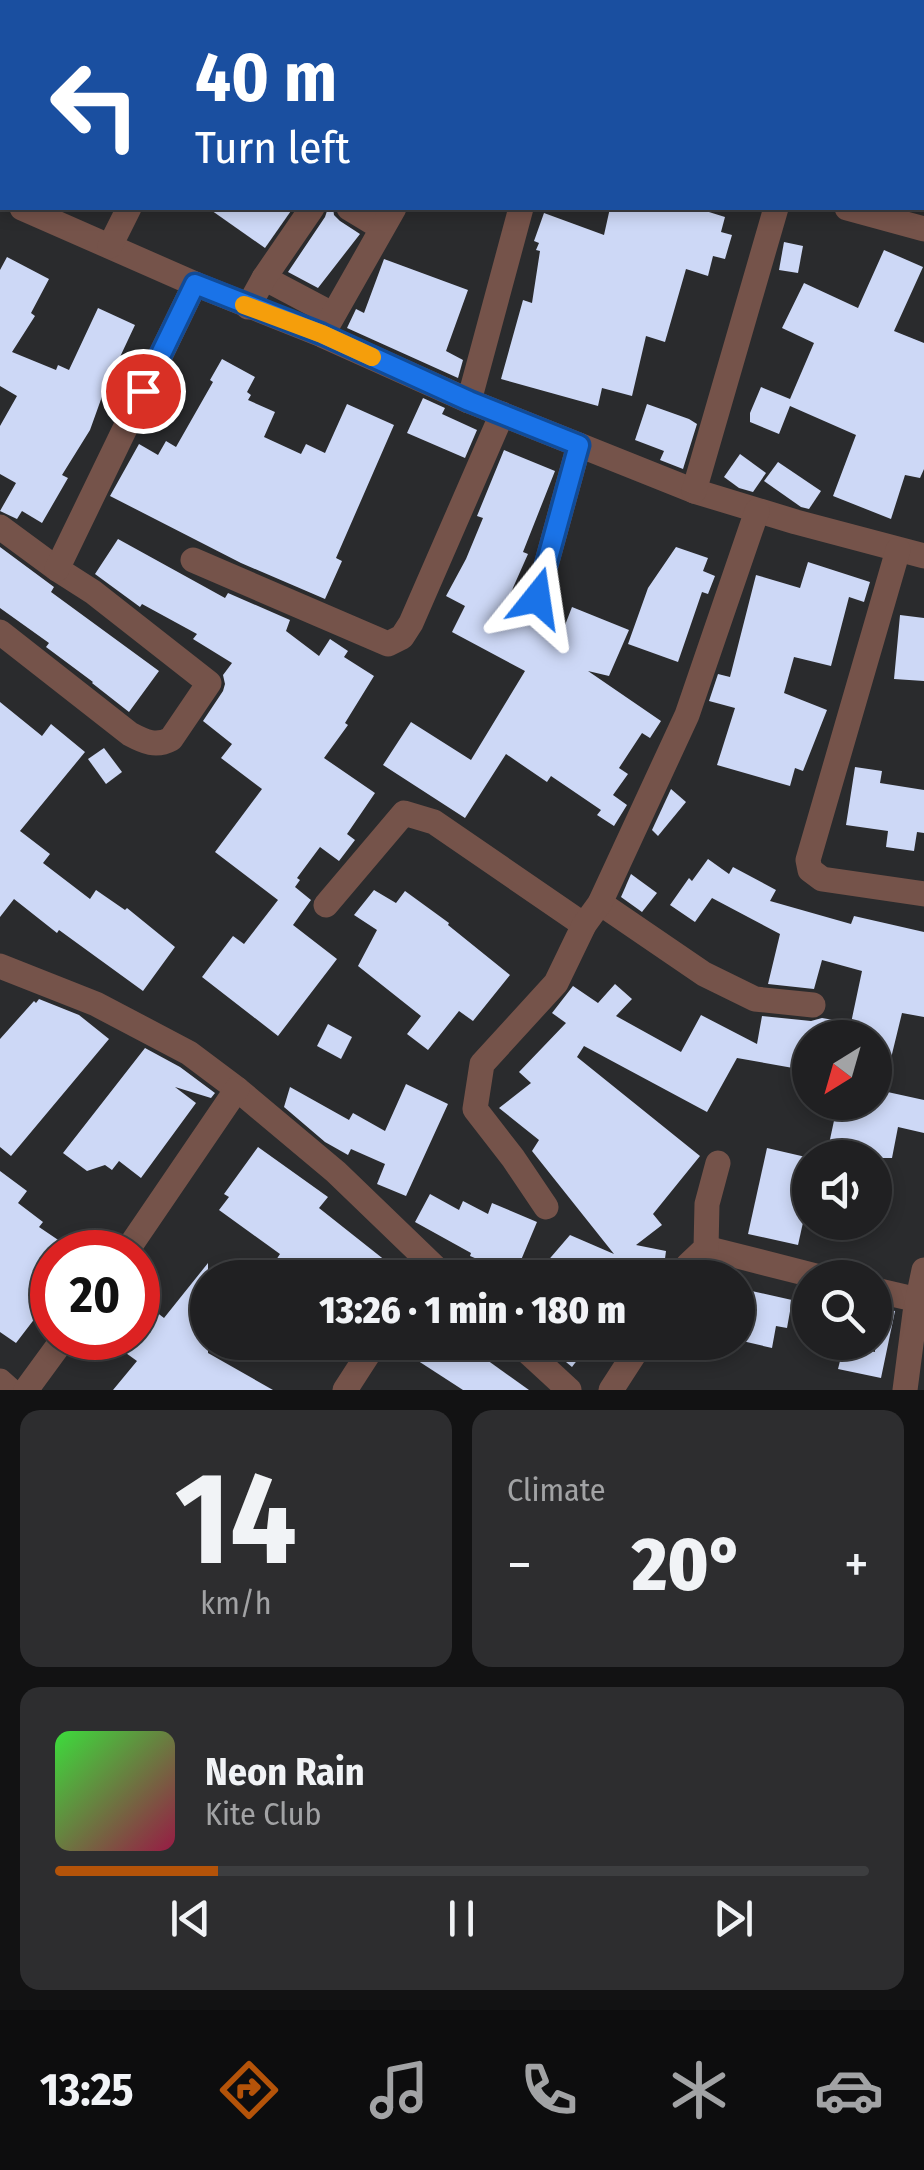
<!DOCTYPE html>
<meta charset="utf-8">
<style>
body{margin:0;font-family:"Fira Sans Condensed",sans-serif;background:#2d2d2f;color:#f1f3f6;height:100vh;display:flex;flex-direction:column;font-size:38px;white-space:nowrap}
*{box-sizing:border-box;margin:0}
p{font-size:32px;color:#a2a3a5}
.icon{flex:none;width:55px;height:55px;fill:none;stroke:currentColor;stroke-width:2;stroke-linecap:round;stroke-linejoin:round}
.map{position:relative;height:1390px;overflow:hidden}
.drawer{display:flex;flex-direction:column;gap:20px;padding:20px;background:#121213;flex:1}
.drawer>*{flex:none}
.banner{position:absolute;left:0px;top:0px;width:925px;height:210px;box-shadow:0 5px 15px #0003,0 0 0 2px #3d3e40;background:#1a4fa0;color:#fff;overflow:hidden}
.needle{width:65px;rotate:217deg}
.controls{position:absolute;left:792px;top:1020px;display:grid;gap:20px}
.controls a{display:grid;place-items:center;width:100px;height:100px;border-radius:50%;background:#202022;box-shadow:0 5px 15px #0003,0 0 0 2px #3d3e40;font-size:50px}
.speed{position:absolute;left:30px;top:1230px;display:flex;gap:20px;font-size:50px;font-weight:700;text-align:center}
.speed>*{display:grid;place-content:center;width:130px;height:130px;border-radius:50%;background:#202022;box-shadow:0 5px 15px #0003,0 0 0 2px #3d3e40;line-height:1}
.speed .limit{border:15px solid #d22;background:#fff;color:#111}
.pin{position:absolute;display:grid;place-items:center;width:85px;height:85px;color:#fff;margin:-42px;border:5px solid #fff;border-radius:50%;box-shadow:0 2px 10px #0007}
.me{position:absolute;width:110px;margin:-55px;rotate:15deg;stroke-linejoin:round;filter:drop-shadow(0 0 8px #0008)}
.turn{display:flex;align-items:center;gap:35px;height:210px;padding:0 30px;font-size:45px}
.turn .icon{width:130px;height:130px;stroke-width:2.5}
.turn b{display:block;font-size:70px;line-height:85px}
.big{font-size:75px;font-weight:800;line-height:1.1}
.drawer .card{flex:1;display:flex;flex-direction:column;justify-content:center;gap:15px;min-width:0;padding:0 35px;border-radius:20px;background:#2d2d2f}
.drawer .dial{align-items:center;gap:0}
.dial b{font-size:130px;line-height:1}
.song{display:flex;align-items:center;gap:30px}
.cover{width:120px;height:120px;border-radius:15px;background:linear-gradient(135deg,hsl(120 70% 55%),hsl(340 70% 35%))}
.played{height:10px;border-radius:5px;background:linear-gradient(90deg,#b45309 20%,#3d3e40 20%)}
.keys{display:flex;justify-content:space-around;direction:ltr}
.heat{display:flex;justify-content:space-between;align-items:center;font-size:55px;direction:ltr}
.drawer .tiles{flex:1;display:grid;gap:20px;grid-template-columns:1fr 1fr}
.card:last-child{grid-column:span 2}
.trip{position:absolute;left:190px;top:1260px;width:565px;height:100px;border-radius:50px;background:#202022;box-shadow:0 5px 15px #0003,0 0 0 2px #3d3e40;font-weight:800;line-height:100px;text-align:center}
.tab-bar{display:flex;height:160px;justify-content:space-around;align-items:center;background:#0d0d0e;color:#a2a3a5}
.tab-bar .icon{width:70px;height:70px}
.tab-bar .on{color:#b45309}
.tab-bar b{font-size:45px;color:#f1f3f6}
.map>svg:first-child{display:block}
</style>
<div class="map">
<svg width="924" height="1390" viewBox="0 0 924 1390">
<rect width="100%" height="100%" fill="#2a2b2d"/>
<g fill="#cdd8f6">
<path d="M208,208h85l-28,40z"/>
<path d="M328,208h5l1,7 6,6 20,13 -42,54 -30,-16 37,-55z"/>
<path d="M610,208h86l29,9 -4,15 11,3 -7,24 -12,-3 -5,20 -22,-7 -21,73 -19,-6 -14,60 -30,-8 -4,18 -97,-27 22,-79 9,3 8,-52 -4,-1 3,-7 -5,-2 10,-28 60,22z"/>
<path d="M784,242l19,4 -5,27 -19,-3z"/>
<path d="M884,250l39,17 -29,64 30,12v126l-4,9 -15,-3 -14,44 -58,-23 23,-61 -66,-29 -11,28 -29,-12v-9l11,-26 29,12 24,-56 -32,-15 22,-45 54,25z"/>
<path d="M7,257l42,22 -18,34 4,3 -23,36 44,18 2,-5 11,5 29,-62 37,17 -31,66 -14,39 -28,45 6,3 -26,45 -20,-12 -5,8 -17,-8 16,-28 -16,-9v-48l17,-30 -17,-10v-116z"/>
<path d="M384,259l84,31 -22,61 17,9 -5,18 -111,-50 9,-19 8,4z"/>
<path d="M222,359l33,18 -8,15 4,3 -3,5 27,12 -11,25 37,17 5,-10 19,9 22,-49 47,21 -58,133 6,3 -17,38 -84,-36 -131,-67 29,-52 19,11 8,-14 10,6 37,-65 -3,-2z"/>
<path d="M423,398l22,10 -3,6 35,16 -12,28 -58,-25z"/>
<path d="M647,404l42,15 8,5 -14,45 -23,-9 4,-9 -29,-11z"/>
<path d="M504,450l51,21 -32,81 5,2 -24,54 56,30 12,-31 57,23 -20,46 -21,-5 73,50 -11,17 -8,-5 -23,35 9,6 -15,21 14,10 -13,21 -17,-11 4,-5 -50,-34 -4,6 -41,-28 -41,64 -82,-53 28,-43 60,38 54,-89 -73,-39 13,-26 -19,-10 20,-37 17,-41 -6,-2z"/>
<path d="M740,454l26,19 -13,19 -14,-4 -15,-11z"/>
<path d="M778,462l43,29 -12,18 -8,-2 -37,-26z"/>
<path d="M118,539l107,59 3,-5 62,27 -4,11 33,25 11,-17 18,12 -4,6 30,19 -29,47 3,2 -24,33 51,35 -28,41 8,6 -16,21 -19,-14 -23,31 3,2 -5,7 16,13 -18,25 44,34 -59,77 -76,-59 31,-41 11,8 34,-44 -63,-48 47,-63 -41,-31 11,-14 -29,-23 20,-30 2,-7 -2,-9 9,-12 -39,-24 4,-5 -55,-30 -2,3 -45,-33z"/>
<path d="M0,547l54,40 -3,5 108,79 -30,41 -37,-29 1,-1 -47,-35 3,-4 -49,-35z"/>
<path d="M676,547l32,11 -5,13 12,5 -7,18 -6,-2 -24,70 -50,-18 20,-56z"/>
<path d="M808,562l62,20 -6,20 -15,-5 -18,69 -37,-9 -10,36 43,17 -24,61 -8,-3 -5,18 -73,-21 18,-57 -26,-7 9,-27 12,3 26,-102 44,13z"/>
<path d="M900,615l24,3v63l-30,-2z"/>
<path d="M0,702l42,34 9,-12 34,28 -65,79 30,23 -7,9 47,36 6,-9 29,20 2,-2 48,39 -32,44 -84,-61 -2,3 -43,-34 -14,18z"/>
<path d="M104,748l18,24 -16,12 -18,-25z"/>
<path d="M855,767l27,4 -2,12 44,7v43l-7,-1 -3,19 -28,-4 2,-16 -42,-6z"/>
<path d="M671,789l15,13 -28,34 -6,-6z"/>
<path d="M708,859l21,15 4,-7 43,23 -6,11 81,23 3,-8 70,16v85l-22,-4 -19,78 41,9v33l-26,-6 -6,31h-66l12,-56h37v-64h-65v33l-73,-13 -30,54 -123,-66 -7,11 123,99 -47,58 9,11 -26,20 30,6 -3,23 2,4h-132l37,-43 44,19 -82,-103 7,-11 -40,-32 32,-25 -12,-11 47,-49 -14,-10 21,-27 25,17 17,-19 17,15 -16,17 65,36 20,-37 56,29 5,-28 49,5 11,-3 29,5 11,-52 -40,-11 -8,29 -46,-5 12,-50 -68,-36 -17,24 -25,-17 19,-27 3,3z"/>
<path d="M631,874l26,19 -15,19 -21,-15z"/>
<path d="M374,890l22,13 9,-12 44,32 -1,2 62,50 -37,46 -14,-10 -31,39 -21,-16 14,-18 -63,-50 19,-36 -23,-15z"/>
<path d="M39,999l40,16 30,24 -98,117 -11,-9v-108l34,-38 2,2z"/>
<path d="M328,1024l24,13 -11,22 -24,-13z"/>
<path d="M145,1048l35,19 35,26 -4,5 -36,-11 21,16 -55,75 -22,-17 -7,9 -7,-5 -18,6 -24,-18z"/>
<path d="M406,1084l42,20 -42,92 -29,-12 8,-20 -34,-15 -3,6 -23,-13 -41,-35 6,-20 59,33 4,-7 32,18z"/>
<path d="M258,1147l70,50 -9,11 72,57 -10,13h-117l16,-24 -61,-44 10,-13 -5,-3z"/>
<path d="M767,1148l43,10v33l-12,54 -50,-11z"/>
<path d="M0,1171l27,20 -9,12 25,19 -4,5 37,25h-24v44l-36,47 -16,-11z"/>
<path d="M430,1194l29,16 4,-9 25,13 4,-11 45,19 -21,50h-8l-38,-16 1,-3 -56,-31z"/>
<path d="M208,1263v90l65,37h-160l24,-29 -32,-23h33v-40l26,20z"/>
<path d="M738,1288l54,12 -5,28 -11,-2 -4,22 -34,-8z"/>
<path d="M875,1307l20,4 -14,67 -43,-9 6,-24 31,7z"/>
<path d="M392,1342h70l67,48h-66l-71,-46z"/>
<path d="M542,1342h49l-19,25z"/>
</g>
<g fill="none" stroke-linecap="round" stroke-linejoin="round">
<g stroke="#75534a" stroke-width="25">
<path d="M407,0l2,2"/>
<path d="M236,2l1,-2"/>
<path d="M848,2v-2"/>
<path d="M0,198l2,1"/>
<path d="M22,208l173,76 127,51 147,66 225,90 102,31 128,34"/>
<path d="M349,208l33,20"/>
<path d="M847,208l77,21"/>
<path d="M110,246l19,-38"/>
<path d="M264,278l68,36"/>
<path d="M248,307l16,-29 48,-70"/>
<path d="M322,335l72,-127"/>
<path d="M469,401l52,-193"/>
<path d="M694,491l82,-283"/>
<path d="M0,527l57,42 36,23 116,91 -38,56c-15,8 -26,3 -41,-5l-130,-102"/>
<path d="M898,550l-90,310 2,10 12,9 102,15"/>
<path d="M193,560l195,84 14,-7 9,-14 91,-209"/>
<path d="M57,569l138,-285"/>
<path d="M537,598l42,-153"/>
<path d="M600,903l104,71 51,25 58,6"/>
<path d="M326,905l78,-92 30,9 150,103"/>
<path d="M0,966l96,38 93,49 48,36 99,83 110,106"/>
<path d="M546,1207l-33,-49 -38,-49 7,-45 74,-81 28,-58 16,-22 87,-188 70,-204"/>
<path d="M706,1248l118,30"/>
<path d="M126,1252l111,-163"/>
<path d="M681,1278l7,-13 18,-17 1,-44 11,-41"/>
<path d="M875,1290l43,10"/>
<path d="M517,1342l52,48"/>
<path d="M0,1381l10,9"/>
<path d="M26,1390l38,-52"/>
<path d="M345,1390l31,-48"/>
<path d="M611,1390l31,-48"/>
<path d="M905,1390l10,-77 9,-43"/>
</g>
</g>
<g fill="none" stroke-linecap="round" stroke-linejoin="round">
<defs>
<path id="route" d="M143,391l52,-107 127,50 147,67 110,44 -42,153"/>
</defs>
<use href="#route" stroke="#114b97" stroke-width="25"/>
<use href="#route" stroke="#1a73e8" stroke-width="18"/>
<path stroke="#f59e0b" stroke-width="18" d="M244,305l78,29 50,23"/>
</g>
</svg>
<div class="controls">
<a><svg class="needle" viewBox="-14 -14 28 28"><path d="M0-13l5 13h-10z" fill="#e53935"/><path d="M0 13l5-13h-10z" fill="#a2a3a5"/></svg></a>
<a><svg class="icon" aria-label="sound" viewBox="0 0 24 24"><path d="M4 9h4l5-4v14l-5-4H4zM17 9q2 3 0 6"/></svg></a>
<a><svg class="icon" aria-label="search" viewBox="0 0 24 24"><circle cx="10" cy="10" r="6"/><path d="M15 15l6 6"/></svg></a>
</div>
<div class="speed"><div class="limit">20</div></div>
<div class="pin" style="left:143px;top:391px;background:#d93025"><svg class="icon" aria-label="arrive" viewBox="0 0 24 24"><path d="M6 21V4h12l-3 4 3 4H6"/></svg></div>
<svg class="me" style="left:537px;top:598px" viewBox="-20 -20 40 40"><path d="M0-17L14 15 0 8-14 15z" fill="#1a73e8" stroke="#fff" stroke-width="4"/></svg>
<div class="trip">13:26 · 1 min · 180 m</div>
<div class="banner">
<div class="turn"><svg class="icon" aria-label="left" viewBox="0 0 24 24"><path d="M17 20v-9H6M10 6l-5 5 5 5"/></svg><div><b>40 m</b>Turn left</div></div>
</div>
</div>
<section class="drawer">
<div class="tiles">
<div class="card dial"><b>14</b><p>km/h</p></div>
<div class="card"><p>Climate</p>
<div class="heat"><a>−</a><b class="big">20°</b><a>+</a></div>
</div>
<div class="card">
<div class="song"><i class="cover"></i><div><b>Neon Rain</b><p>Kite Club</p></div></div>
<div class="played"></div>
<div class="keys"><svg class="icon" aria-label="previous" viewBox="0 0 24 24"><path d="M18 5L8 12l10 7zM5 5v14"/></svg><svg class="icon" aria-label="pause" viewBox="0 0 24 24"><path d="M8 5v14M16 5v14"/></svg><svg class="icon" aria-label="next" viewBox="0 0 24 24"><path d="M6 5l10 7-10 7zM19 5v14"/></svg></div>
</div>
</div>
</section>
<nav class="tab-bar">
<b>13:25</b>
<svg class="icon on" aria-label="directions" viewBox="0 0 24 24"><path d="M12 3l9 9-9 9-9-9zM9 14v-3h6M13 9l2 2-2 2"/></svg>
<svg class="icon" aria-label="music" viewBox="0 0 24 24"><path d="M9 18V5l10-2v13"/><circle cx="6" cy="18" r="3"/><circle cx="16" cy="16" r="3"/></svg>
<svg class="icon" aria-label="phone" viewBox="0 0 24 24"><path d="M5 4h4l2 5-3 2q2 4 5 5l2-3 5 2v4C11 20 4 13 5 4z"/></svg>
<svg class="icon" aria-label="climate" viewBox="0 0 24 24"><path d="M12 3v18M4 7l16 10M4 17L20 7"/></svg>
<svg class="icon" aria-label="car" viewBox="0 0 24 24"><path d="M5 17H2v-5l4-1 3-4h7l3 4 3 1v5h-3M9 17h6M6 11h13"/><circle cx="7" cy="17" r="2"/><circle cx="17" cy="17" r="2"/></svg>
</nav>
